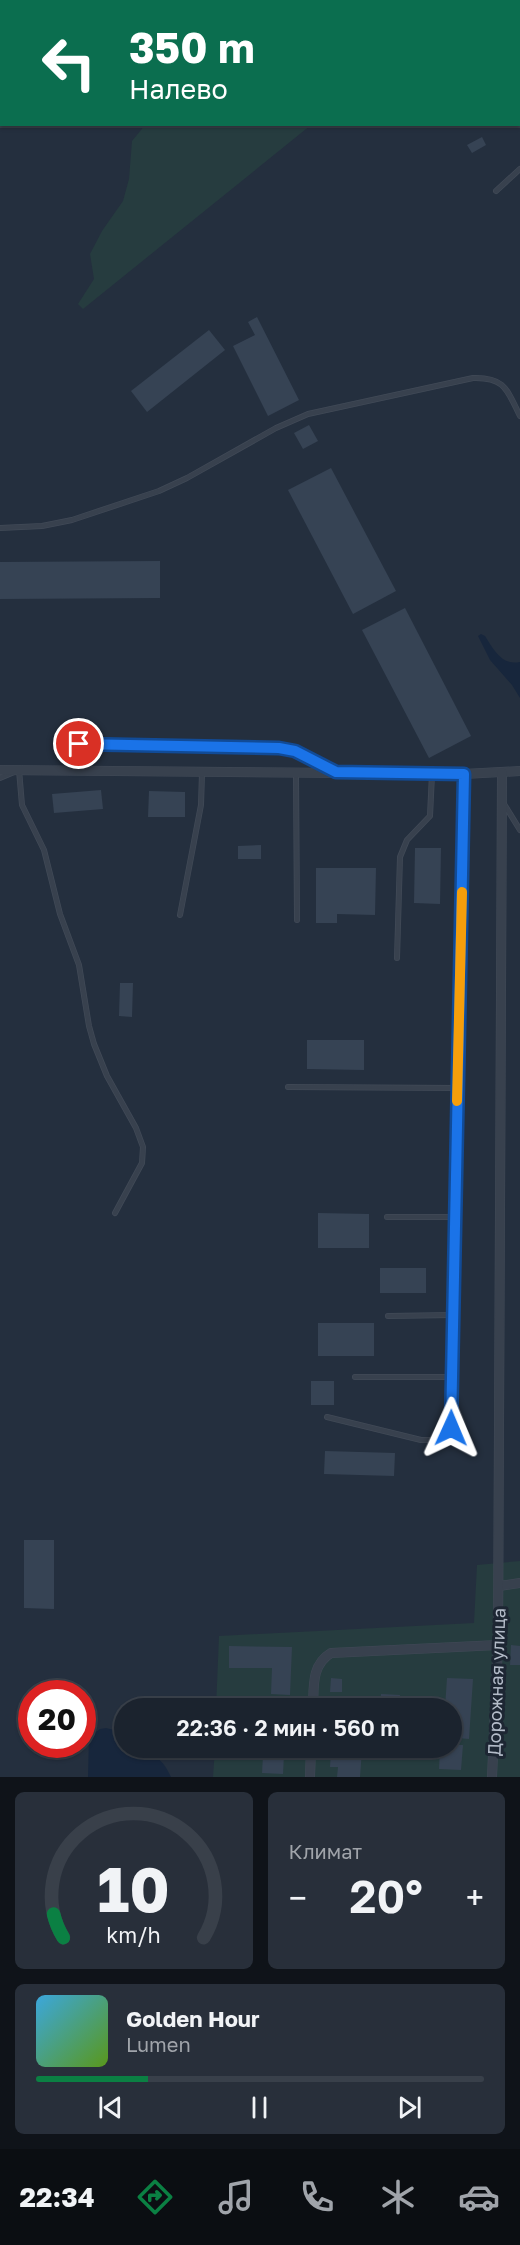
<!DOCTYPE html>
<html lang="ru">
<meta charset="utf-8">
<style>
body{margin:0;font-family:"Golos Text",sans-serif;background:#282f3a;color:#f1f3f6;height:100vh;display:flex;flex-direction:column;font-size:22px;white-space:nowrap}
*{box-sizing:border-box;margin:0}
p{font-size:20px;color:#a0a4aa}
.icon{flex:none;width:33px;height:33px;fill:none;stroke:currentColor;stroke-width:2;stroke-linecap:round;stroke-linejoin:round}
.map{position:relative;height:1777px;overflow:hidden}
.details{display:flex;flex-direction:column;gap:15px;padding:15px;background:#0f1319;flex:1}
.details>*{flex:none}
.banner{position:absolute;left:0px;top:0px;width:520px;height:126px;box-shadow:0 2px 4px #0004,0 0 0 2px #39404a;background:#0b6e4f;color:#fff;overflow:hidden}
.speed{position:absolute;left:18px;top:1680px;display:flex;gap:12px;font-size:30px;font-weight:700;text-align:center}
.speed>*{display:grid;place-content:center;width:78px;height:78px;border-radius:50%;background:#1b232e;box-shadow:0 2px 4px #0004,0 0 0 2px #39404a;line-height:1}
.speed .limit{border:9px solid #d22;background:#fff;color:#111}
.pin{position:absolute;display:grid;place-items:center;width:51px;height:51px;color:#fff;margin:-26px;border:3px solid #fff;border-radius:50%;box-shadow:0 2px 6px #0007}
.me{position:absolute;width:66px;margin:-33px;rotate:1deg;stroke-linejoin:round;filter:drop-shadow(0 0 4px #0008)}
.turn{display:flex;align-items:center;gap:21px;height:126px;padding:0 30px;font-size:27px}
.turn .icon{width:78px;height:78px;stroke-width:2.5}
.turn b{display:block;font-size:42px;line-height:51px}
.big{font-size:45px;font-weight:600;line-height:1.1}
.details .tile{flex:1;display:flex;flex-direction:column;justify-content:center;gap:9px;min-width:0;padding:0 21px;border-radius:9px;background:#282f3a}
.details .dial{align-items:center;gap:0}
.dial svg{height:156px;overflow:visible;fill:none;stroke:#39404a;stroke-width:7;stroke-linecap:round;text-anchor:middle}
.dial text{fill:#f1f3f6;stroke:none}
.song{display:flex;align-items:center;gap:18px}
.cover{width:72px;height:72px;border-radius:9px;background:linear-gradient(135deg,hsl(200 70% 55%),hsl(90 70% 35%))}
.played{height:6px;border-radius:3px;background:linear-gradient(90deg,#0b8043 25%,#39404a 25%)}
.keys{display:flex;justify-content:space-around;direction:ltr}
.heat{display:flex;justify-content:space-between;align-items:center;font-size:33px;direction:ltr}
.details .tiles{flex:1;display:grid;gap:15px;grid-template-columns:1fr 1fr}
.tile:last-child{grid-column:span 2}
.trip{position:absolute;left:114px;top:1698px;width:348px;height:60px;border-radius:30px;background:#1b232e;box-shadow:0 2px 4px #0004,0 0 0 2px #39404a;font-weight:600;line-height:60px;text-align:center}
.tab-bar{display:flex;height:96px;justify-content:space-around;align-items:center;background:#0b0e12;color:#a0a4aa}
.tab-bar .icon{width:42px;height:42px}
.tab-bar .current{color:#0b8043}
.tab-bar b{font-size:27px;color:#f1f3f6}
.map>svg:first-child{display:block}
</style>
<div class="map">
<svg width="520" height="1777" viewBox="0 0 520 1777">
<rect width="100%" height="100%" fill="#242f3e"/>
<g fill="#263c3f">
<path d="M242,0h239l-2,2z"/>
<path d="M146,124l165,1 -228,184 -5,-5 16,-25 -4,-25 12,-23 21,-30 6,-22 3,-38z"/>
<path d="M520,1561v216h-307l2,-29h237v-40h-236l3,-72 255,-13 3,-58z"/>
</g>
<g fill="#17263c">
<path d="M481,634l4,2c9,14 17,30 35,26v36l-8,-13 -22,-25 -12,-24z"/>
<path d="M106,1728l8,2 10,7v11c23,0 38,8 47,29h-83l1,-40 11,-8z"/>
</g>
<g fill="#364354">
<path d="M482,137l4,8 -14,8 -5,-8z"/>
<path d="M257,317l42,83 -31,16 -35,-70 22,-11 -7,-13z"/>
<path d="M209,330l16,20 -78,62 -16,-21z"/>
<path d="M309,425l9,16 -15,8 -9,-16z"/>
<path d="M331,468l65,123 -43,23 -65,-124z"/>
<path d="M160,561v37l-160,1v-37z"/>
<path d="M405,608l66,128 -42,22 -67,-128z"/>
<path d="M101,790l2,19 -49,4 -2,-19z"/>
<path d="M149,791l36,1v25h-37z"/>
<path d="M261,845v14h-23v-13z"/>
<path d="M415,848h26l-1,56 -26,-1z"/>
<path d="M316,868h60l-1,47 -38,-1v9h-21z"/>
<path d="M120,983h13l-1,34 -13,-1z"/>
<path d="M307,1040h57v30l-57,-1z"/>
<path d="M318,1213l51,1v34h-51z"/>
<rect x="380" y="1268" width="46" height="25"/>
<rect x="318" y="1323" width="56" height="33"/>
<rect x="311" y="1381" width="23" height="24"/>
<path d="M325,1451l70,2 -1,23 -70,-2z"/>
<path d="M24,1540h30v69l-30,-1z"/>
<path d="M511,1645l9,1v19h-10z"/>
<path d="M229,1646l63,1 -2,48 -19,-1 1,-26h-43z"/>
<path d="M331,1678l11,1v13h-12z"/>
<path d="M447,1678l26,1 -4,60 -12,-1 1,-19 -6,-1v-10h-7z"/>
<path d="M381,1694l19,1 -1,13h-19z"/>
<path d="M452,1745h11l-2,25 -22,-1 1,-21h12z"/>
<path d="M331,1749l31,1 -2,27h-23l1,-10h-8z"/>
<path d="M263,1755h21l-1,19 -21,-1z"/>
</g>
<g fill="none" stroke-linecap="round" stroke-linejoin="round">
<defs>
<g id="service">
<path d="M519,36h1"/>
<path d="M519,84l1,-1"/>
<path d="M496,191l24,-22"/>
<path d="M0,528l42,-2 30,-6 87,-29 28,-13 89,-50 32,-14 165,-36c32,-1 34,12 47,38"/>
<path d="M56,744l223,4 16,3 36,19"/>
<path d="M296,772l1,148"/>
<path d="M0,778l19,-8 3,35 22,45 16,64 19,51 10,61 5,18 13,32 29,52 7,19 -1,16 -27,50"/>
<path d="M504,804l16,26"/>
<path d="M180,915l21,-110 1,-32"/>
<path d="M397,958l3,-101 7,-17 23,-24 2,-42"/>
<path d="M288,1087l170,1"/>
<path d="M387,1217h68"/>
<path d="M388,1316l65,-1"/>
<path d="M355,1377h97l12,-602"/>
<path d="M327,1417l94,23h19l5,-2 6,-10 1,-51"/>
</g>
<g id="minor">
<path d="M0,770l464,4 56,-3"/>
<path d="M499,1586l21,-3"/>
<path d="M313,1708c1,-21 -2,-43 18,-55l167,-8"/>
<path d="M310,1777l1,-29"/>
<path d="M492,1777l6,-132 4,-872"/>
</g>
</defs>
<use href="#service" stroke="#414a57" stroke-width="6"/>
<use href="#minor" stroke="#414a57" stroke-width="10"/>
<use href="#service" stroke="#38414e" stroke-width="4.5"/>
<use href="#minor" stroke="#38414e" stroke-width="9"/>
</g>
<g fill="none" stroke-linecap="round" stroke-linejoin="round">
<defs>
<path id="route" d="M79,744l200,4 16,3 41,21 128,2 -13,654"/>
</defs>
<use href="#route" stroke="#114b97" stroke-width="15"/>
<use href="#route" stroke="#1a73e8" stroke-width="10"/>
<path stroke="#f59e0b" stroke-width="10" d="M457,1101l5,-209"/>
</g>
<g text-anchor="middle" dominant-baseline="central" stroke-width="6" stroke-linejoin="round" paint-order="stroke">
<g font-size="18" fill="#b4bcc9" stroke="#1d2633">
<text transform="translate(496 1682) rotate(-88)">Дорожная улица</text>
</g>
</g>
</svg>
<div class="speed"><div class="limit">20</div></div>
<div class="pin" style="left:79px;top:744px;background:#d93025"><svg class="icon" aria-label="arrive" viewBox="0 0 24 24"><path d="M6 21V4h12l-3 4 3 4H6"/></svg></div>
<svg class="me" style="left:451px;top:1428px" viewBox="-20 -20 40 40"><path d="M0-17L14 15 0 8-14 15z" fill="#1a73e8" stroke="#fff" stroke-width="4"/></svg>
<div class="trip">22:36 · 2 мин · 560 m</div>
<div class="banner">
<div class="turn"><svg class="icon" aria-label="left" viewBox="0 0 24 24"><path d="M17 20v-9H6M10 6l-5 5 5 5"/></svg><div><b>350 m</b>Налево</div></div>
</div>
</div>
<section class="details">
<div class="tiles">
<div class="tile dial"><svg viewBox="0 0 100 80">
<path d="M14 69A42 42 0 1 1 86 69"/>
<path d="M14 69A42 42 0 0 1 9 57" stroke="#0b8043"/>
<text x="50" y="56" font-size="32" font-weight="700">10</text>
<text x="50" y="72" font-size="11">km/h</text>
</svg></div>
<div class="tile"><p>Климат</p>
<div class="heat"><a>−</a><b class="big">20°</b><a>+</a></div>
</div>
<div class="tile">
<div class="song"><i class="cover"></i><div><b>Golden Hour</b><p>Lumen</p></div></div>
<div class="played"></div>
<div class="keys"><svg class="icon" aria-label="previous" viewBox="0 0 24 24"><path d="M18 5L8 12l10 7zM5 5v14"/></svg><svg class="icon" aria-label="pause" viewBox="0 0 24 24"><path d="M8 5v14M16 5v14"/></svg><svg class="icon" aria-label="next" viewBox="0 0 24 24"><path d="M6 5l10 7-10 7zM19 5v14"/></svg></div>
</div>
</div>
</section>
<nav class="tab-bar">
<b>22:34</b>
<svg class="icon current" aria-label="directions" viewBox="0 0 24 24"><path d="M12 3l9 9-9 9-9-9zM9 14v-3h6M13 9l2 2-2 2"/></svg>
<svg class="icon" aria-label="music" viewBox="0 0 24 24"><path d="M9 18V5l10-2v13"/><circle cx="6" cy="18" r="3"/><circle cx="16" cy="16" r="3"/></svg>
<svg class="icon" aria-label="phone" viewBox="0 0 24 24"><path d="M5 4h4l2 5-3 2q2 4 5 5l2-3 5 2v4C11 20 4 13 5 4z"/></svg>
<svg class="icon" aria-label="climate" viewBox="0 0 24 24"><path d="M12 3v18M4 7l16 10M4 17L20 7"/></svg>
<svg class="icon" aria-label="car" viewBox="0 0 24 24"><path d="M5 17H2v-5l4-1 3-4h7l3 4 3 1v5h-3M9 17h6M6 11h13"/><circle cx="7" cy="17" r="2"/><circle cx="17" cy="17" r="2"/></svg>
</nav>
